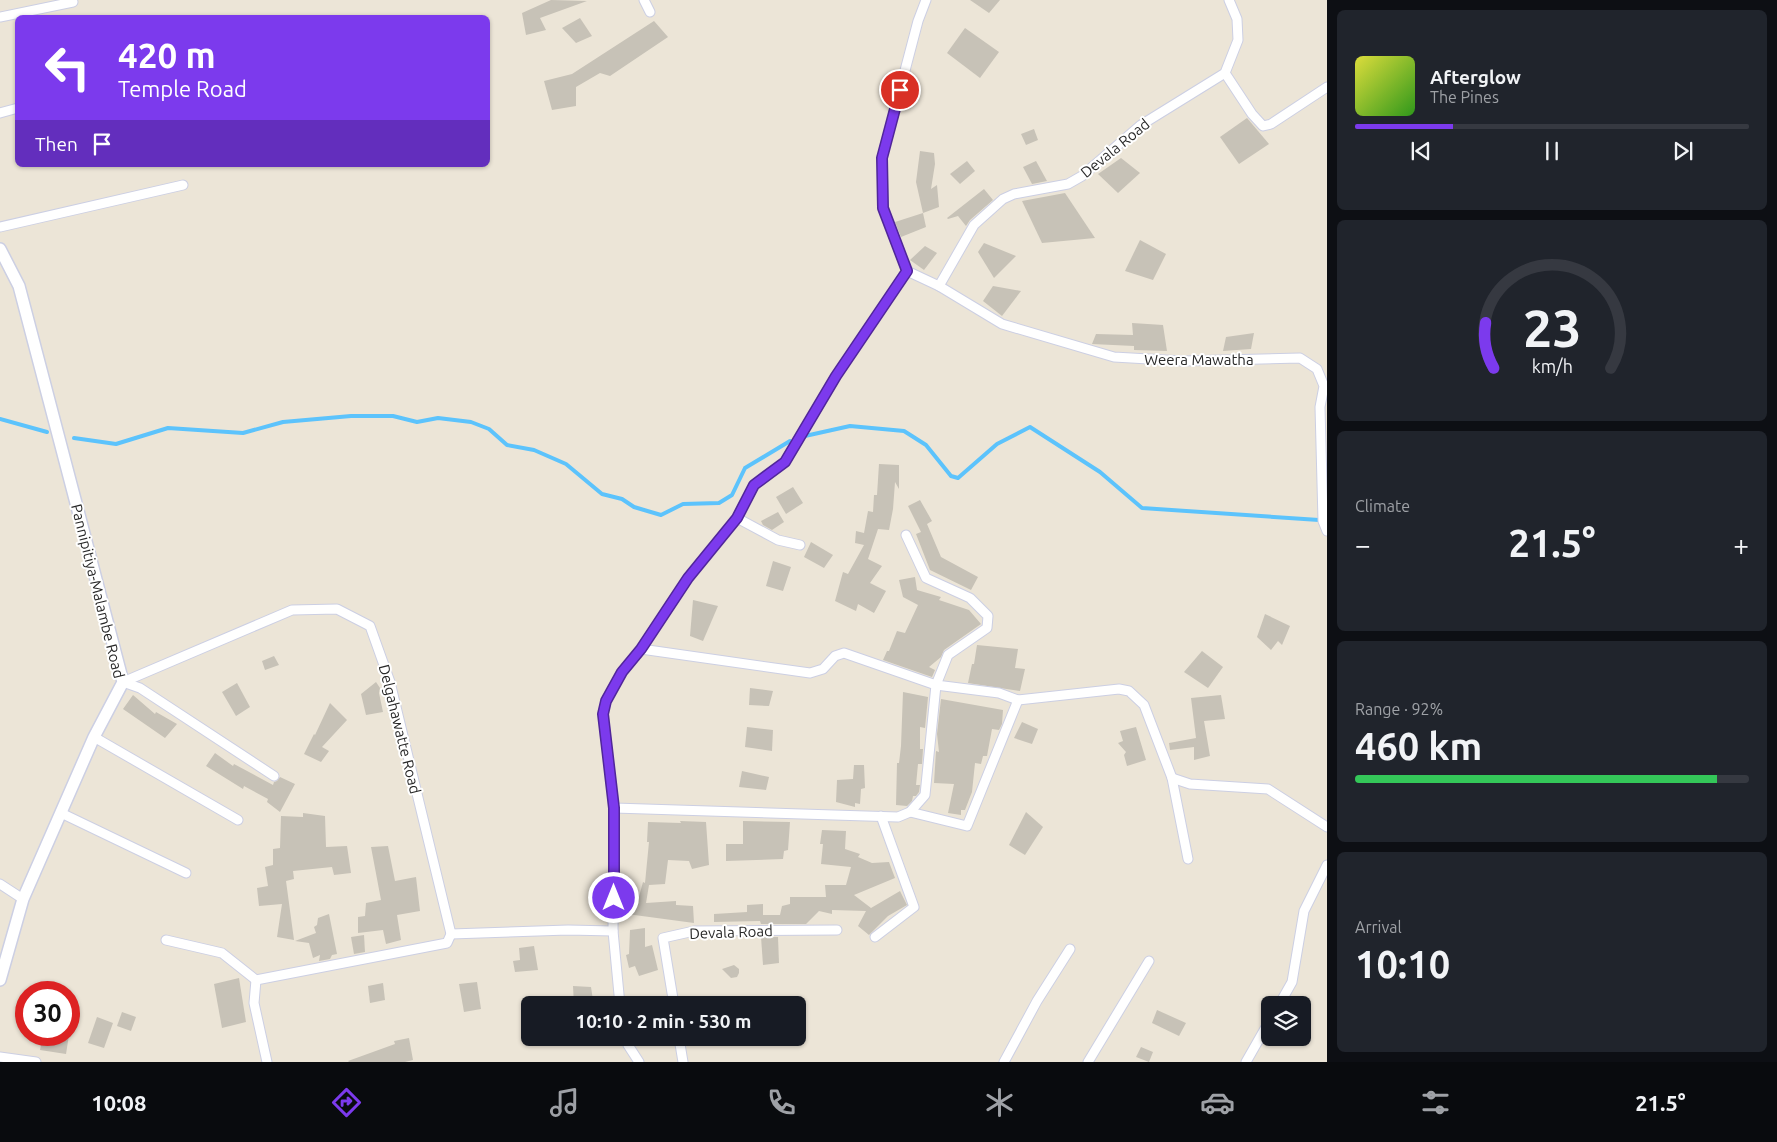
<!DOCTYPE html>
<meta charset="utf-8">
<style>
body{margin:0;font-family:Ubuntu,sans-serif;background:#20242c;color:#f1f3f6;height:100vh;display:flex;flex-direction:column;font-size:19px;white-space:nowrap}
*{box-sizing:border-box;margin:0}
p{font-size:16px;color:#9ea1a6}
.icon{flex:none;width:28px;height:28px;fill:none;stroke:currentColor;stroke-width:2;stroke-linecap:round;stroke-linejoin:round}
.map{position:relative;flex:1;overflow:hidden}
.details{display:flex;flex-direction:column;gap:10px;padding:10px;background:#0d0f14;width:450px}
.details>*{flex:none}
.hud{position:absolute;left:15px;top:15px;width:475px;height:152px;border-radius:8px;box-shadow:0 1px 4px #0004;background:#7c3aed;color:#fff;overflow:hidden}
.fabs{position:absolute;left:1261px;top:996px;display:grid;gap:10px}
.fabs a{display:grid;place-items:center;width:50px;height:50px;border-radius:8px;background:#171b24;box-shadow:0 1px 4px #0004;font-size:25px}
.speed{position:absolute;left:15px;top:981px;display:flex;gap:10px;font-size:25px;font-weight:700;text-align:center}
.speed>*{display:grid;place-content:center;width:65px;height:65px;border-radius:50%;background:#171b24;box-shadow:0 1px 4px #0004;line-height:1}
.speed .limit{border:8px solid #d22;background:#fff;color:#111}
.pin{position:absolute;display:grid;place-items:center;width:42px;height:42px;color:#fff;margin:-21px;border:2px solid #fff;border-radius:50%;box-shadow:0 1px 5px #0007}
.me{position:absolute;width:55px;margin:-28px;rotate:0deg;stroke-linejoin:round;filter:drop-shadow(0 0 4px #0008)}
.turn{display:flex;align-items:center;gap:18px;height:105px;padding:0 20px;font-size:22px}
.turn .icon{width:65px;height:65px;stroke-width:2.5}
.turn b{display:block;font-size:35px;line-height:42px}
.then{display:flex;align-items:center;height:48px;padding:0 20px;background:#0003;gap:10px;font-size:19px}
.big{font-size:38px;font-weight:700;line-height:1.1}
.details .card{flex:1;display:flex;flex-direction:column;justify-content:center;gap:8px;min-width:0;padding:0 18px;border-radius:8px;background:#20242c}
.details .dial{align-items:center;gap:0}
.dial svg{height:130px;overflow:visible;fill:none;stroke:#363941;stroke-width:7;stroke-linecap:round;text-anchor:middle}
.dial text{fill:#f1f3f6;stroke:none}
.song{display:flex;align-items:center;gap:15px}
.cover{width:60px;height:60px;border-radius:8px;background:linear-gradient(135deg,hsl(60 70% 55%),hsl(110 70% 35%))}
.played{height:5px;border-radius:2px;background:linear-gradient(90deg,#7c3aed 25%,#363941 25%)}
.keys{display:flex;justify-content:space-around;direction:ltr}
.heat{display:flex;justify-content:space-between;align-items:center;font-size:28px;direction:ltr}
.charge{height:8px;border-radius:4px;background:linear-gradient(90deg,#34c759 92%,#363941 0)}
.trip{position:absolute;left:521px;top:996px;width:285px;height:50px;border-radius:8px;background:#171b24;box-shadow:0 1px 4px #0004;font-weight:700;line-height:50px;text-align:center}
.menu{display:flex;height:80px;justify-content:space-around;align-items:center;background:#090b0e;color:#9ea1a6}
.menu .icon{width:35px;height:35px}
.menu .current{color:#7c3aed}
.menu b{font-size:22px;color:#f1f3f6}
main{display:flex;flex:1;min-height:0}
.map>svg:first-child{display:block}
</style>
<main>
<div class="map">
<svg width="1327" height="1062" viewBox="0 0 1327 1062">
<rect width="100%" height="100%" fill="#ece5d7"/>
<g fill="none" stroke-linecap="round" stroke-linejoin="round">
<g stroke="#5cc3fc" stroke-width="4">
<path d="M0,419l47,13"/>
<path d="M805,436l45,-10 54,5 22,14 25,31 7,2 39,-34 33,-17 70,45 42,36 177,12"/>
<path d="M74,438l42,6 52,-16 75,5 40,-11 68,-6h42l24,6 21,-4 33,4 18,7 18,16 27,5 32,14 36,30 20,5 12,8 27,8 22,-11 36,-1 13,-8 13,-27 45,-27"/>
</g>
</g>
<g fill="#c7c2b7">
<path d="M551,0l36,1 -47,17 6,12 -20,5 -4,-22z"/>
<path d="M970,0h30l-11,13z"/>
<path d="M580,18l12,18 -16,7 -14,-15z"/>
<path d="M654,21l14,16 -58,39 -10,-3 -24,14v19l-24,4 -8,-29 28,-7z"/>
<path d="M965,28l34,24 -19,26 -33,-25z"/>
<path d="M1247,118l22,26 -30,20 -19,-27z"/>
<path d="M1034,129l4,11 -12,5 -5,-11z"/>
<path d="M920,151l14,2 1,11 -4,25 6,-4 2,22 -16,6 -7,-31z"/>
<path d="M1121,158l19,15 -22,20 -20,-19z"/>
<path d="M967,161l8,10 -15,13 -10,-10z"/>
<path d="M1036,161l11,20 -15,3 -9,-17z"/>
<path d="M984,189l9,11 -23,20 -4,6 -8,-10 -10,3 -1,-1z"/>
<path d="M1065,193l30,45 -53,5 -20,-42z"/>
<path d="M923,213l3,14 -25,10 -6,-15z"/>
<path d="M1140,240l26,14 -13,26 -28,-9z"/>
<path d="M984,243l32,13 -22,22 -16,-26z"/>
<path d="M925,246l12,7 -13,17 -14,-10z"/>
<path d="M993,286l28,5 -19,25 -19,-15z"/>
<path d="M1132,323l31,2 4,26 -33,-1v-4l-42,-2 4,-10 37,1z"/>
<path d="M1254,333l-3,16 -28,2 3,-14z"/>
<path d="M879,464l20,1v24l-4,-7 -2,27 -4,21 -11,-1 -10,30 14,7 -12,17 16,8 -12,22 -16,-9 -2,7 -21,-10 8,-29 5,2 16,-29 -9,-2 1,-12 8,2 4,-22 5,1 1,-17h3z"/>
<path d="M793,487l10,16 -17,11 -10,-17z"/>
<path d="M920,500l12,21 -5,3 14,33 37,20 -7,13 -41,-20 -14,-36 5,-2 -13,-26z"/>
<path d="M778,512l6,10 -12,8 -9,-5 -2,-4z"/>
<path d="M811,542l22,13 -9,13 -20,-11z"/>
<path d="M773,561l18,6 -8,24 -17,-5z"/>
<path d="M915,577l2,13 24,7 -2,3 30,10 12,14 -37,26 -3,7 -12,10 6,3 -3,7 -49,-17 4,-9h2l8,-20 8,2 13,-28 -15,-8 -4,-17z"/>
<path d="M693,600l25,6 -15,35 -13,-5z"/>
<path d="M1265,614l25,12 -8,19 -4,-4 -7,9 -14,-13z"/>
<path d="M977,645l41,4 -3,19 10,1 -5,22 -52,-8 4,-19h2z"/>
<path d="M1202,651l21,16 -15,21 -24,-16z"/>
<path d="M274,656l5,9 -14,5 -3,-9z"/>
<path d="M376,682l4,6 -1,5 4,19 -17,3 -5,-21z"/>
<path d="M237,683l13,24 -14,9 -14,-24z"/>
<path d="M750,688l23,3 -4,15 -20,-1z"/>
<path d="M903,692l25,5 -3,31 -5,-1v22h3l-1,15h-4l-2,21h4l-1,7 -3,4h-3l-1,5 -5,5 -11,-1 1,-42h2l2,-17z"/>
<path d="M133,695l22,19 1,-2 21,12 -12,14 -42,-29z"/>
<path d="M1221,695l4,24 -21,2 6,35 -16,4v-13l-24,3 -1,-7 27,-5 -5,-40z"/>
<path d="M941,699l62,11 -1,14 -3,6 -7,-1 -5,27h-4l-2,8 -6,-1 -3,29 -7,18h-4v5l-13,-2 6,-29 -20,-1 2,-32 3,1 -2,-18z"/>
<path d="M330,703l17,17 -25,27 7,4 -8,11 -17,-8 10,-20 1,1z"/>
<path d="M1022,722l16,7 -6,15 -18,-6z"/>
<path d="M747,727l26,3 -1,21 -27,-4z"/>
<path d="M1136,727l10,33 -19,6 -3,-11 2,-3 -8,-9 5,-2 -3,-10z"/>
<path d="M215,753l18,13 1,-2 39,21 1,-3 3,-1 3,-4 15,7 -15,28 -13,-10 1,-3 -24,-13 -1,3 -37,-23z"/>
<path d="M854,765h10l1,23 -4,1 -1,15 -5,-1v4l-19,-5 1,-22 16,-1z"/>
<path d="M742,771l27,6 -3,13 -27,-3z"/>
<path d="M1026,812l17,15 -18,28 -16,-10z"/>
<path d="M303,813l22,3 1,31 21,-1 4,27 -17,2 -2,-8 -39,4 1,8 -8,2 8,59 -17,-3 5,-33 -23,2 -2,-18 11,-2 -3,-19 8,-2v-16l7,-1 1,-32 22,1z"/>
<path d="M680,821l26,1 3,43 -17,4 -3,-8 -21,-1 -3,24 -16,1 -3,18 30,-2v4l17,1 1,17 -67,-9 2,-11 8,1 6,-22 2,1 4,-41h-2l1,-20 33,1z"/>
<path d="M743,821l47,1 -2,28 -4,1 -1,8 -57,2v-17h17z"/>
<path d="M822,830l24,1 -1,18 15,5 -2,3 14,6 17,-1 6,16 -41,17 17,13 29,-17 7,14 -19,11 -19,19 -11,-9 8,-15 -34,-1v4l-13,-3 -13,13h-45l-1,-3 -46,1v-8l33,-2v-7l16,-1v11h17l2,-9 8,-2v-7h36l-1,-12h21l5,-18 -30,-3 2,-20h-3z"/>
<path d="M388,846l7,35 21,-4 4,34 -23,4 4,25 -15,4 -3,-14 -25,3v-16l7,-1 1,-13 15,-3 -10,-53z"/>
<path d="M329,914l8,40 -5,1 -2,4 -11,2 1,-6 -7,3 -4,-15 -14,-2 21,-8 -2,-6 3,-2 1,-7z"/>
<path d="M645,928v19l7,-2 6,25 -19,6 -4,-10 -6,2 -3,-13 3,-1 1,-24z"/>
<path d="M364,935l1,17 -11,2 -3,-17z"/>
<path d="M761,937h17l1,26 -16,2z"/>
<path d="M534,946l4,24 -23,2 -2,-11 7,-1 -1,-12z"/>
<path d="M734,965l5,4v4l-2,4 -6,1 -9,-9z"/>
<path d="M239,978l7,44 -24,6 -8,-44z"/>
<path d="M477,982l4,27 -17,3 -5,-28z"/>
<path d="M383,983l2,17 -15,3 -2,-17z"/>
<path d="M573,986l18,1 2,13 -5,1v4h-14z"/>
<path d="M1157,1010l29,13 -7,13 -27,-13z"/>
<path d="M122,1012l14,5 -5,14 -14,-5z"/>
<path d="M97,1017l16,6 -9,25 -16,-5z"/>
<path d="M43,1035h26l-3,19 -26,-4z"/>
<path d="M409,1038l4,22 -8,2h-56l-1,-1 47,-17 -1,-3z"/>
<path d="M1141,1047l12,5 -4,10 -13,-5z"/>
</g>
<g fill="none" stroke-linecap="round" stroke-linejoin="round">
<defs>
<g id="minor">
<path d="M644,0l6,12"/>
<path d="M0,17l73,-15"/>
<path d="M1225,73l27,41 11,12 8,-2 56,-37"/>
<path d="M0,113l18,-5"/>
<path d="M0,227l183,-42"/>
<path d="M907,271l32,15 35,-61 29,-26 11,-5 54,-10 14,-8 59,-51 84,-52 13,-33 -1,-21 -8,-19"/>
<path d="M907,271l-24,-63 -1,-50 36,-137 8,-21"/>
<path d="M939,286l63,38 112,33 69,4 117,-3 17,11 7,17 -4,21 3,114 4,10"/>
<path d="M737,518l41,22 22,5"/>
<path d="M641,649l169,24 13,-4 12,-13 9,-3 92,32 63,8 19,7 101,-11 10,2 15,14 28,73 16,81"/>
<path d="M123,682l169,-72 45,-1 33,17 20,56 61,252 117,-4 45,1"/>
<path d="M123,682l17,6 134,88"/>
<path d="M94,737l144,83"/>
<path d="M1172,778l18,6 78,5 59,38"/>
<path d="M614,808l284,9 12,-5 15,-17 11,-110 12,-30 39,-27 1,-12 -18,-18 -44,-20 -20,-43"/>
<path d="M910,812l57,14 51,-126"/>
<path d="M61,813l125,60"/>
<path d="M0,884l23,15"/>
<path d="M875,937l39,-30 -33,-91"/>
<path d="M166,940l56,13 34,27 191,-37 4,-9"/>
<path d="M256,980l-2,23 13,59"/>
<path d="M620,1005l-7,-74 1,-123 -11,-94 3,-13 16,-29 19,-23 47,-71 49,-60 17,-33 31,-23 51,-86 71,-105"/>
<path d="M674,1005l-11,-67 31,-7 143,-1"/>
<path d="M1279,1005l13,-23 12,-71 23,-46"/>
<path d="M627,1038l1,7 11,17"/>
<path d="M679,1038l4,24"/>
<path d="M0,1057l36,5"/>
<path d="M1004,1062l33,-61 33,-52"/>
<path d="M1088,1062l61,-101"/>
<path d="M1246,1062l24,-42"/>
</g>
<path id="tertiary" d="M0,249l19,37 104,396 -29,55 -71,162 -23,81"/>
</defs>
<use href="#minor" stroke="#cccfe3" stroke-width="11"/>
<use href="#tertiary" stroke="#cccfe3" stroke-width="14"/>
<use href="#minor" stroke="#fff" stroke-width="9"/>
<use href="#tertiary" stroke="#fff" stroke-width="11"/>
</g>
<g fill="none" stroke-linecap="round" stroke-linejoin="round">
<defs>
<path id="route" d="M614,898v-90l-11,-94 3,-13 16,-29 19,-23 47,-71 49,-60 17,-33 31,-23 51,-86 71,-105 -24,-63 -1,-50 18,-68"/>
</defs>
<use href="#route" stroke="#51269a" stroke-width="12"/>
<use href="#route" stroke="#7c3aed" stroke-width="9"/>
</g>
<g text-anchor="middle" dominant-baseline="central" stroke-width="4" stroke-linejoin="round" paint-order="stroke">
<g font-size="15" fill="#282828" stroke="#fff">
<text transform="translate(1115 148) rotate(-39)">Devala Road</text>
<text x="1199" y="359">Weera Mawatha</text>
<text transform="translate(98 591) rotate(76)">Pannipitiya-Malambe Road</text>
<text transform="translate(400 729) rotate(76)">Delgahawatte Road</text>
<text transform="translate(731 932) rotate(-2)">Devala Road</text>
</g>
</g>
</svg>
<div class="fabs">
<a><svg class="icon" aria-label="layers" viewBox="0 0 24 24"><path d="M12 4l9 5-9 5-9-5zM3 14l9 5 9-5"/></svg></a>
</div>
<div class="speed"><div class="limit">30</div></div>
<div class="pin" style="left:900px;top:90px;background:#d93025"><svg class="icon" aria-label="arrive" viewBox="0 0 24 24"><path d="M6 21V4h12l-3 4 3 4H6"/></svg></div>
<svg class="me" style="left:614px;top:898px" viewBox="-20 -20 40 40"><circle r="17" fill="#7c3aed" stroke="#fff" stroke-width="3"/><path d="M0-11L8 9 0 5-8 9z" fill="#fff"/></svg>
<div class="trip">10:10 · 2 min · 530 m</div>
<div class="hud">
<div class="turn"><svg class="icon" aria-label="left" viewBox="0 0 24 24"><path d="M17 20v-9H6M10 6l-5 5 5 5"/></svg><div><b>420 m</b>Temple Road</div></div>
<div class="then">Then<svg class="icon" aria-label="arrive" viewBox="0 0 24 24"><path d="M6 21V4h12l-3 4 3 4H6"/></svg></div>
</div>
</div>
<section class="details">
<div class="card">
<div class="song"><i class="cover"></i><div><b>Afterglow</b><p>The Pines</p></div></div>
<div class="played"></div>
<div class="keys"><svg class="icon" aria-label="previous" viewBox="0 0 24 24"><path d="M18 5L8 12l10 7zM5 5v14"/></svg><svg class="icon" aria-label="pause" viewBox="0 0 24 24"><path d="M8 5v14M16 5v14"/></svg><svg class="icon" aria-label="next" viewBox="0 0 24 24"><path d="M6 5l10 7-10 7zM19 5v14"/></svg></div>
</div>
<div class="card dial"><svg viewBox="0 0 100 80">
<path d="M14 69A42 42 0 1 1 86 69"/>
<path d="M14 69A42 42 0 0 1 9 41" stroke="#7c3aed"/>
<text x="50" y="56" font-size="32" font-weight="700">23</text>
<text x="50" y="72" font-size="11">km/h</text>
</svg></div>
<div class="card"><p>Climate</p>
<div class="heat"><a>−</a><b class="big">21.5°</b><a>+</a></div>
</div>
<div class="card"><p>Range · 92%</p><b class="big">460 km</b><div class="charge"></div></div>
<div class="card"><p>Arrival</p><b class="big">10:10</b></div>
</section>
</main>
<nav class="menu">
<b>10:08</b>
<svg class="icon current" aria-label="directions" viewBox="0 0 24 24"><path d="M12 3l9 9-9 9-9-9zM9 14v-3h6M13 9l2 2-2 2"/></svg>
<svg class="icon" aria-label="music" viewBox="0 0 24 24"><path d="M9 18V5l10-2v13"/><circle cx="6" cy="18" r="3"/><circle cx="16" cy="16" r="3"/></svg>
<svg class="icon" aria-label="phone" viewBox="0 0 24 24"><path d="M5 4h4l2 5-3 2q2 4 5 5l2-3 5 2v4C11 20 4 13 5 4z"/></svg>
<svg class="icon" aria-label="climate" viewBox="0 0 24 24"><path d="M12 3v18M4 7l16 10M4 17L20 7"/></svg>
<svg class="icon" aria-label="car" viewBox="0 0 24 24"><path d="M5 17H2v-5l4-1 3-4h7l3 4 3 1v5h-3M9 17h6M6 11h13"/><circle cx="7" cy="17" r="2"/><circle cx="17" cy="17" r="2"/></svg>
<svg class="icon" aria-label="filters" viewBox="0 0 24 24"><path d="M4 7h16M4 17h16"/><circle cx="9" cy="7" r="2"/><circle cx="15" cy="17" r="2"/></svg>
<b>21.5°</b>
</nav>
